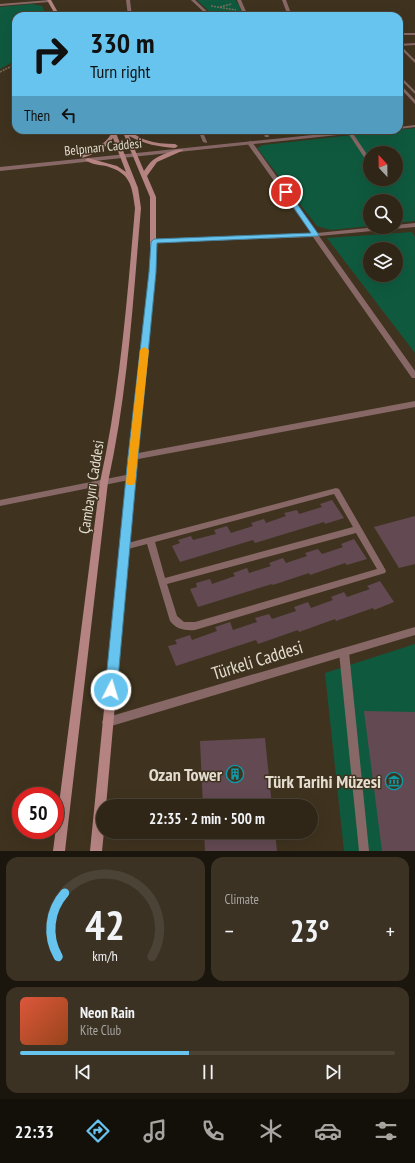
<!DOCTYPE html>
<meta charset="utf-8">
<style>
body{margin:0;font-family:"PT Sans Narrow",sans-serif;background:#3b3224;color:#f1f3f6;height:100vh;display:flex;flex-direction:column;font-size:15px;white-space:nowrap}
*{box-sizing:border-box;margin:0}
p{font-size:13px;color:#a7a5a1}
.icon{flex:none;width:22px;height:22px;fill:none;stroke:currentColor;stroke-width:2;stroke-linecap:round;stroke-linejoin:round}
.map{position:relative;height:851px;overflow:hidden}
.side{display:flex;flex-direction:column;gap:6px;padding:6px;background:#1a150d;flex:1}
.side>*{flex:none}
.top-card{position:absolute;left:12px;top:12px;width:391px;height:122px;border-radius:12px;box-shadow:0 4px 16px #0002,0 0 0 1px #4a4336;background:#66c4ef;color:#111;overflow:hidden}
.needle{width:26px;rotate:338deg}
.fabs{position:absolute;left:363px;top:146px;display:grid;gap:8px}
.fabs a{display:grid;place-items:center;width:40px;height:40px;border-radius:50%;background:#2f2617;box-shadow:0 4px 16px #0002,0 0 0 1px #4a4336;font-size:20px}
.speed{position:absolute;left:12px;top:787px;display:flex;gap:8px;font-size:20px;font-weight:700;text-align:center}
.speed>*{display:grid;place-content:center;width:52px;height:52px;border-radius:50%;background:#2f2617;box-shadow:0 4px 16px #0002,0 0 0 1px #4a4336;line-height:1}
.speed .limit{border:6px solid #d22;background:#fff;color:#111}
.pin{position:absolute;display:grid;place-items:center;width:34px;height:34px;color:#fff;margin:-17px;border:2px solid #fff;border-radius:50%;box-shadow:0 1px 4px #0007}
.me{position:absolute;width:44px;margin:-22px;rotate:5deg;stroke-linejoin:round;filter:drop-shadow(0 0 3px #0008)}
.turn{display:flex;align-items:center;gap:14px;height:84px;padding:0 12px;font-size:18px}
.turn .icon{width:52px;height:52px;stroke-width:2.5}
.turn b{display:block;font-size:28px;line-height:34px}
.then{display:flex;align-items:center;height:38px;padding:0 12px;background:#0003;gap:8px;font-size:15px}
.big{font-size:30px;font-weight:800;line-height:1.1}
.side .tile{flex:1;display:flex;flex-direction:column;justify-content:center;gap:6px;min-width:0;padding:0 14px;border-radius:12px;background:#3b3224}
.side .dial{align-items:center;gap:0}
.dial svg{height:104px;overflow:visible;fill:none;stroke:#4a4336;stroke-width:7;stroke-linecap:round;text-anchor:middle}
.dial text{fill:#f1f3f6;stroke:none}
.song{display:flex;align-items:center;gap:12px}
.cover{width:48px;height:48px;border-radius:6px;background:linear-gradient(135deg,hsl(10 70% 55%),hsl(20 70% 35%))}
.played{height:4px;border-radius:2px;background:linear-gradient(90deg,#66c4ef 45%,#4a4336 45%)}
.keys{display:flex;justify-content:space-around;direction:ltr}
.heat{display:flex;justify-content:space-between;align-items:center;font-size:22px;direction:ltr}
.side .tiles{flex:1;display:grid;gap:6px;grid-template-columns:1fr 1fr}
.tile:last-child{grid-column:span 2}
.trip{position:absolute;left:96px;top:799px;width:222px;height:40px;border-radius:20px;background:#2f2617;box-shadow:0 4px 16px #0002,0 0 0 1px #4a4336;font-weight:800;line-height:40px;text-align:center}
.tabs{display:flex;height:64px;justify-content:space-around;align-items:center;background:#130f09;color:#a7a5a1}
.tabs .icon{width:28px;height:28px}
.tabs .current{color:#66c4ef}
.tabs b{font-size:18px;color:#f1f3f6}
.map>svg:first-child{display:block}
</style>
<div class="map">
<svg width="415" height="851" viewBox="0 0 415 851">
<rect width="100%" height="100%" fill="#3f331f"/>
<g fill="#0f5a3f" fill-rule="evenodd">
<path d="M197,0h38l4,5 4,11h-29z"/>
<path d="M32,4l10,2 5,10h-31v44l-16,9v-62z"/>
<path d="M415,128v93l-19,2v-22h-26v25l-39,4 -14,-4 -60,-78 6,-3zM370,153h26v26h-26z"/>
<path d="M412,232l3,5v116l-88,-115zM370,249h26v26h-26z"/>
<path d="M415,644v207h-71l-19,-178z"/>
</g>
<g fill="#634952">
<path d="M332,500l12,18 -19,6 -1,-2 -69,21 -2,-3 -73,22 -8,-16 8,-3 -2,-3 13,-4 2,4 23,-6 -2,-4 13,-4 4,7 22,-7 -2,-3 13,-4 2,4 20,-7 -2,-3 13,-3 2,4 23,-7 -2,-3z"/>
<path d="M415,516v48l-16,4 -25,-41z"/>
<path d="M354,539l13,20 -20,6 -2,-2 -35,12 -1,-2 -36,12 -1,-1 -74,23 -8,-18 7,-2 -1,-4 14,-4 2,5 23,-8 -2,-3 14,-5 2,5 22,-7 -2,-3 14,-5 3,5 21,-7 -2,-3 13,-4 4,5 21,-7 -2,-3z"/>
<path d="M380,581l14,21 -20,8 -1,-2 -37,13 -1,-2 -36,13 -1,-2 -40,14 -2,-4 -80,26 -8,-20 9,-2 -2,-4 15,-5 2,5 25,-9 -2,-4 15,-5 3,8 24,-8 -2,-4 14,-4 3,5 24,-8 -2,-4 14,-5 3,6 22,-8 -2,-3 13,-5 3,5 23,-8 -3,-3z"/>
<path d="M364,711l51,1v139h-33z"/>
<path d="M265,738l7,68h-69l-3,-65z"/>
<path d="M204,832h71l2,19h-72z"/>
</g>
<g fill="none" stroke-linecap="round" stroke-linejoin="round">
<g stroke="#796f5e" stroke-width="1.5" stroke-dasharray="2 1" stroke-linecap="butt">
<path d="M211,6l25,4"/>
<path d="M220,7l12,-3"/>
<path d="M217,15l19,-3"/>
<path d="M0,72l16,-8"/>
</g>
<g fill="#886867" fill-rule="evenodd">
<path d="M415,43v2l-16,1v-2z"/>
<path d="M399,75l16,16v3l-16,-16z"/>
<path d="M198,130h4l5,12v1l-4,-1z"/>
<path d="M263,130h4l2,7h-4z"/>
<path d="M348,132h4l16,24v1h-4l-16,-24z"/>
<path d="M336,488l3,1 46,80 1,2 -1,2 -190,57c-10,1 -19,-1 -25,-9l-23,-77 -23,6 -3,-1 -1,-2 1,-2 3,-1zM334,494l19,33 -188,51 -10,-36zM356,533l21,36 -182,53h-11l-7,-6 -10,-32z"/>
<path d="M344,648l3,1 2,3 20,199h-10l-20,-199 2,-3z"/>
</g>
<path fill="#886867" fill-rule="evenodd" d="M399,44l16,16v3l-16,-16z"/>
<g fill="#886867" fill-rule="evenodd">
<path d="M50,0l-1,2 -49,4v-2z"/>
<path d="M126,0h4l2,16h-4z"/>
<path d="M191,0h4l17,16h-4z"/>
<path d="M237,0h4l7,16h-4z"/>
<path d="M282,0h4l6,16h-4z"/>
<rect x="399" y="33" width="16" height="2"/>
<path d="M399,83l16,17v4l-16,-17z"/>
<path d="M302,130h4l1,2 -4,1z"/>
<path d="M250,141l2,1 65,91 60,-6h19v-2l19,-2v4l-96,9 96,135v7h-3l-99,-141 -161,6v-2l2,-1 157,-7 -64,-90z"/>
<path d="M415,401v6l-282,53 -3,-1 -1,-2 1,-2 3,-1z"/>
<path d="M131,474l3,1 1,2 -1,2 -134,27v-6z"/>
<path d="M415,627v8l-307,92 -4,-1 -2,-4 2,-4 4,-1z"/>
</g>
<g fill="#886867" fill-rule="evenodd">
<path d="M415,125v2l-16,2v-2z"/>
<path d="M361,130h16l-2,1 -375,40v-4z"/>
</g>
<g fill="#b58482" fill-rule="evenodd">
<path d="M47,0h4l9,16h-4z"/>
<path d="M113,130h4l-1,3 22,55 3,20c-8,92 -13,184 -33,274l-43,369h-12l47,-369c20,-90 27,-182 35,-274 -3,-22 -4,-35 -29,-42 -7,-1 -15,-2 -21,-6l3,-2 29,8 9,6 -13,-34c-8,11 -18,16 -31,20l-3,-2c13,-8 27,-9 34,-26z"/>
<path d="M122,130c8,0 15,7 24,10 9,3 19,4 29,4l3,2 -3,2c-16,-1 -31,-4 -46,-12l15,35c3,-4 5,-8 9,-11 5,-4 25,-13 31,-10l-27,12 -10,14 9,21v75l-19,185 -31,349h-3l1,26 -2,19h-12l39,-394 21,-185v-75z"/>
</g>
</g>
<path fill="#66c4ef" stroke="#427f9b" d="M284,191h4l31,44 -1,1 -161,7 -1,29 -18,185 -21,233 -2,4 -4,2 -5,-2 -1,-4 23,-233 21,-185 2,-30 3,-3 157,-6 -28,-41z"/>
<path fill="#f59e0b" d="M144,347l5,3 -14,132 -1,3h-7l-1,-3 14,-132z"/>
<defs>
<symbol id="building-ring" viewBox="-11 -11 22 22"><circle r="9.5" fill="#3f331f" stroke="#0f9aa8" stroke-width="1.5"/><path d="M-4-6H4V6H1V3H-1V6H-4ZM-2.5-4.3h1.7v1.8h-1.7ZM.8-4.3h1.7v1.8H.8ZM-2.5-1h1.7V.8h-1.7ZM.8-1h1.7V.8H.8Z" fill="#0f9aa8"/></symbol>
<symbol id="museum-ring" viewBox="-11 -11 22 22"><circle r="9.5" fill="#3f331f" stroke="#0f9aa8" stroke-width="1.5"/><path d="M0-6L6-3V-2H-6V-3ZM-5-1h2V3h-2ZM-1-1h2V3h-2ZM3-1h2V3H3ZM-6 4H6V6H-6Z" fill="#0f9aa8"/></symbol>
</defs>
<g fill-rule="evenodd">
<use href="#building-ring" x="225" y="764" width="20" height="20"/>
<use href="#museum-ring" x="384" y="771" width="20" height="20"/>
</g>
<g text-anchor="middle" dominant-baseline="central" stroke-width="3" stroke-linejoin="round" paint-order="stroke">
<g font-size="13" fill="#e4ddd0" stroke="#3f331f">
<text transform="translate(103 147) rotate(-6)">Belpınarı Caddesi</text>
</g>
<g font-size="15" fill="#e4ddd0" stroke="#3f331f">
<text transform="translate(91 487) rotate(-81)">Çambayırı Caddesi</text>
</g>
<g font-size="18" fill="#e4ddd0" stroke="#3f331f">
<text transform="translate(257 660) rotate(-17)">Türkeli Caddesi</text>
</g>
<g font-size="18" font-weight="bold" fill="#e4ddd0" stroke="#3f331f" text-anchor="end">
<text x="222" y="774">Ozan Tower</text>
<text x="381" y="781">Türk Tarihi Müzesi</text>
</g>
</g>
</svg>
<div class="fabs">
<a><svg class="needle" viewBox="-14 -14 28 28"><path d="M0-13l5 13h-10z" fill="#e53935"/><path d="M0 13l5-13h-10z" fill="#a7a5a1"/></svg></a>
<a><svg class="icon" aria-label="search" viewBox="0 0 24 24"><circle cx="10" cy="10" r="6"/><path d="M15 15l6 6"/></svg></a>
<a><svg class="icon" aria-label="layers" viewBox="0 0 24 24"><path d="M12 4l9 5-9 5-9-5zM3 14l9 5 9-5"/></svg></a>
</div>
<div class="speed"><div class="limit">50</div></div>
<div class="pin" style="left:286px;top:192px;background:#d93025"><svg class="icon" aria-label="arrive" viewBox="0 0 24 24"><path d="M6 21V4h12l-3 4 3 4H6"/></svg></div>
<svg class="me" style="left:111px;top:690px" viewBox="-20 -20 40 40"><circle r="17" fill="#66c4ef" stroke="#fff" stroke-width="3"/><path d="M0-11L8 9 0 5-8 9z" fill="#fff"/></svg>
<div class="trip">22:35 · 2 min · 500 m</div>
<div class="top-card">
<div class="turn"><svg class="icon" aria-label="right" viewBox="0 0 24 24"><path d="M7 20v-9h11M14 6l5 5-5 5"/></svg><div><b>330 m</b>Turn right</div></div>
<div class="then">Then<svg class="icon" aria-label="left" viewBox="0 0 24 24"><path d="M17 20v-9H6M10 6l-5 5 5 5"/></svg></div>
</div>
</div>
<section class="side">
<div class="tiles">
<div class="tile dial"><svg viewBox="0 0 100 80">
<path d="M14 69A42 42 0 1 1 86 69"/>
<path d="M14 69A42 42 0 0 1 19 20" stroke="#66c4ef"/>
<text x="50" y="56" font-size="32" font-weight="700">42</text>
<text x="50" y="72" font-size="11">km/h</text>
</svg></div>
<div class="tile"><p>Climate</p>
<div class="heat"><a>−</a><b class="big">23°</b><a>+</a></div>
</div>
<div class="tile">
<div class="song"><i class="cover"></i><div><b>Neon Rain</b><p>Kite Club</p></div></div>
<div class="played"></div>
<div class="keys"><svg class="icon" aria-label="previous" viewBox="0 0 24 24"><path d="M18 5L8 12l10 7zM5 5v14"/></svg><svg class="icon" aria-label="pause" viewBox="0 0 24 24"><path d="M8 5v14M16 5v14"/></svg><svg class="icon" aria-label="next" viewBox="0 0 24 24"><path d="M6 5l10 7-10 7zM19 5v14"/></svg></div>
</div>
</div>
</section>
<nav class="tabs">
<b>22:33</b>
<svg class="icon current" aria-label="directions" viewBox="0 0 24 24"><path d="M12 3l9 9-9 9-9-9zM9 14v-3h6M13 9l2 2-2 2"/></svg>
<svg class="icon" aria-label="music" viewBox="0 0 24 24"><path d="M9 18V5l10-2v13"/><circle cx="6" cy="18" r="3"/><circle cx="16" cy="16" r="3"/></svg>
<svg class="icon" aria-label="phone" viewBox="0 0 24 24"><path d="M5 4h4l2 5-3 2q2 4 5 5l2-3 5 2v4C11 20 4 13 5 4z"/></svg>
<svg class="icon" aria-label="climate" viewBox="0 0 24 24"><path d="M12 3v18M4 7l16 10M4 17L20 7"/></svg>
<svg class="icon" aria-label="car" viewBox="0 0 24 24"><path d="M5 17H2v-5l4-1 3-4h7l3 4 3 1v5h-3M9 17h6M6 11h13"/><circle cx="7" cy="17" r="2"/><circle cx="17" cy="17" r="2"/></svg>
<svg class="icon" aria-label="filters" viewBox="0 0 24 24"><path d="M4 7h16M4 17h16"/><circle cx="9" cy="7" r="2"/><circle cx="15" cy="17" r="2"/></svg>
</nav>
